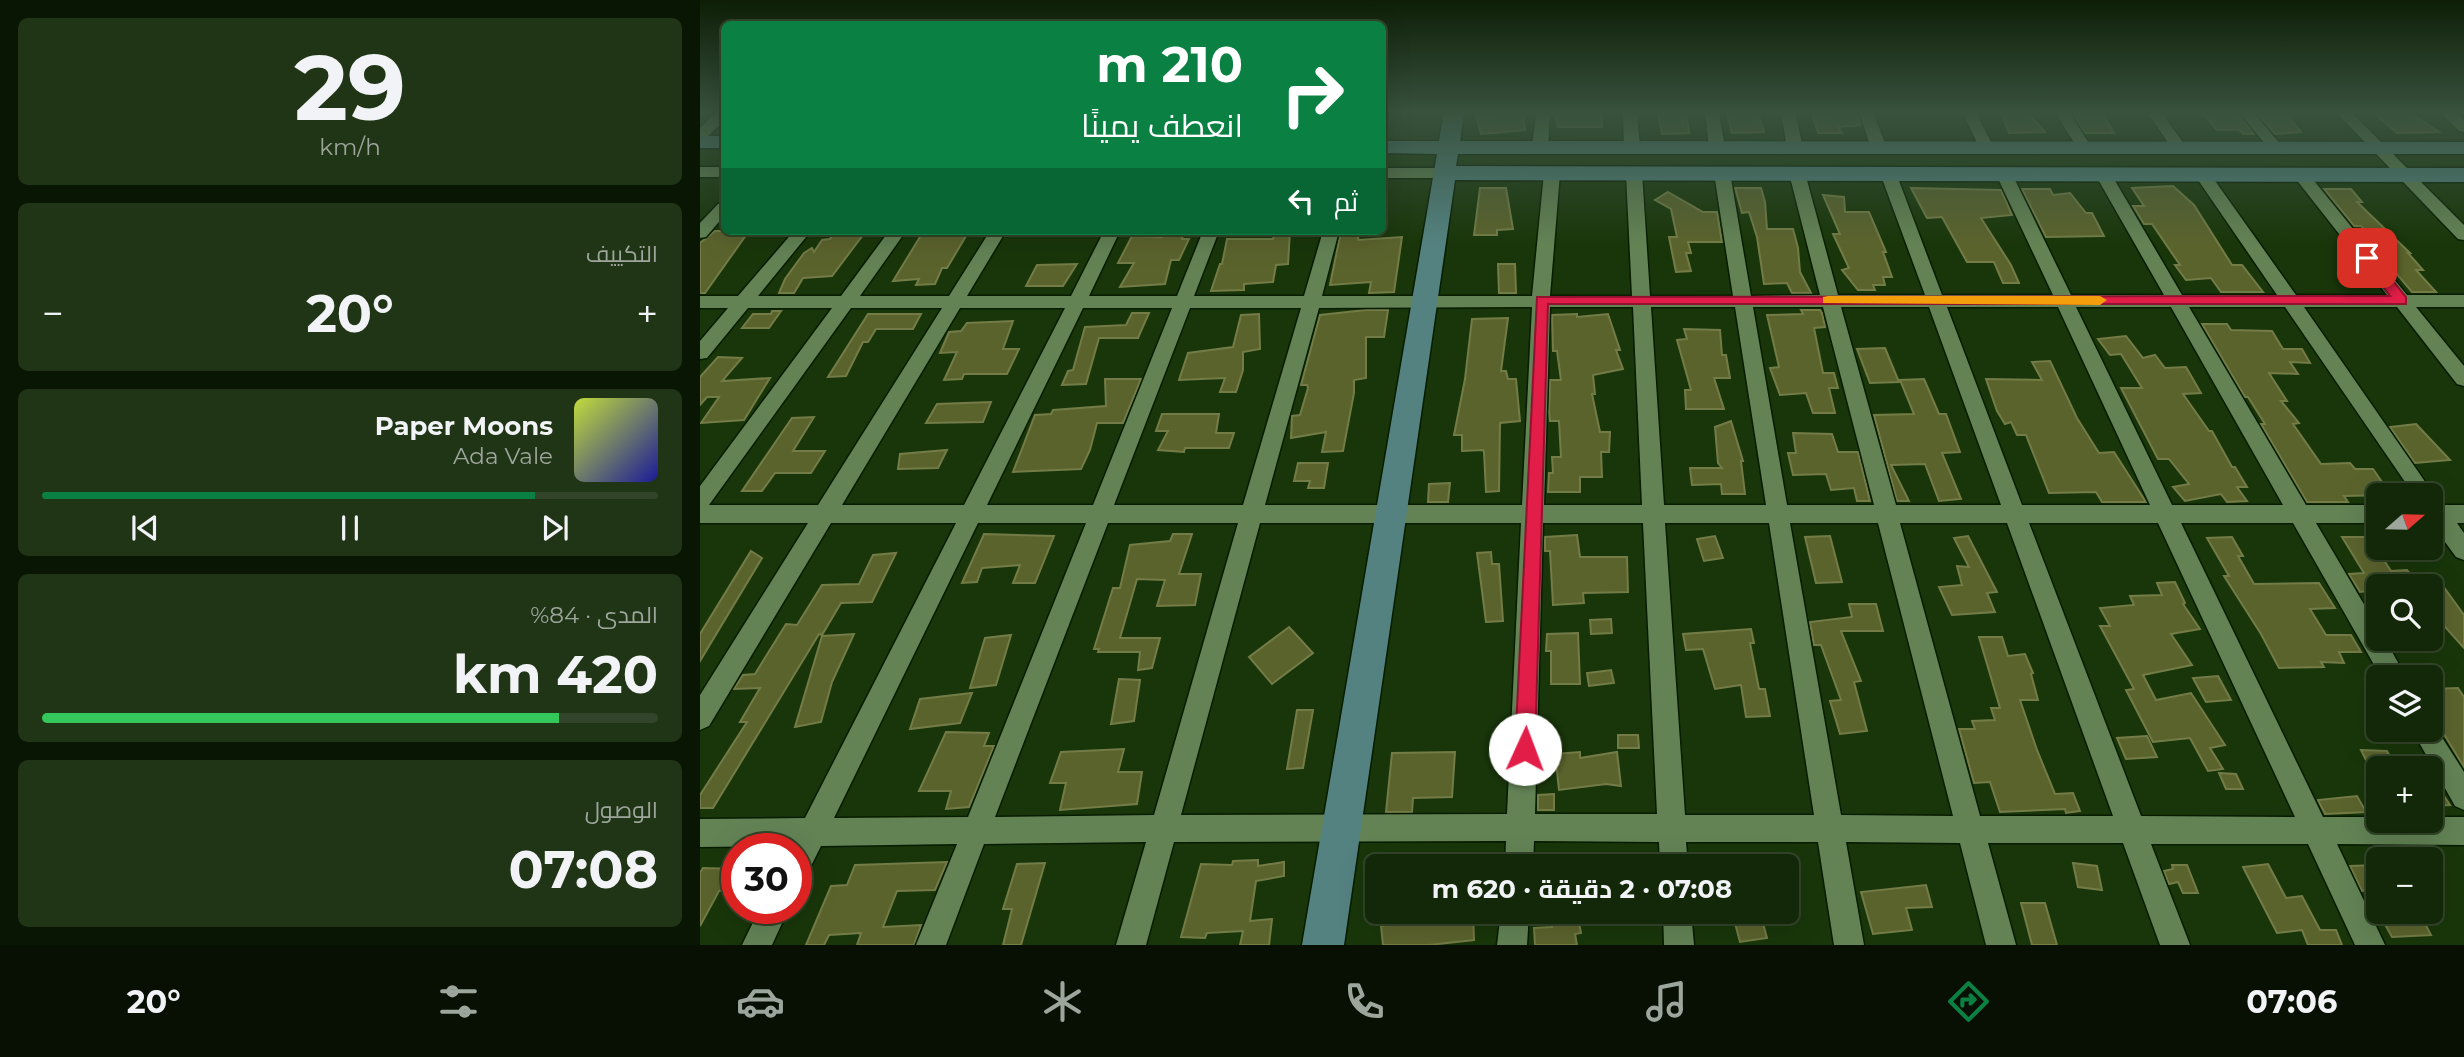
<!DOCTYPE html>
<html lang="ar">
<meta charset="utf-8">
<style>
body{margin:0;font-family:Montserrat,Cairo,sans-serif;background:#203416;color:#f1f3f6;direction:rtl;height:100vh;display:flex;flex-direction:column;font-size:26px;white-space:nowrap}
*{box-sizing:border-box;margin:0}
p{font-size:23px;color:#9da69c}
.icon{flex:none;width:38px;height:38px;fill:none;stroke:currentColor;stroke-width:2;stroke-linecap:round;stroke-linejoin:round}
.map{position:relative;flex:1;overflow:hidden;direction:ltr}
.panel{display:flex;flex-direction:column;gap:18px;padding:18px;background:#0a1604;width:700px}
.panel>*{flex:none}
.guide{position:absolute;left:21px;top:21px;width:665px;height:214px;border-radius:10px;box-shadow:0 7px 28px #0002,0 0 0 2px #324429;direction:rtl;background:#0b8043;color:#fff;overflow:hidden}
.needle{width:46px;rotate:70deg}
.fabs{position:absolute;left:1666px;top:483px;display:grid;gap:14px}
.fabs a{display:grid;place-items:center;width:77px;height:77px;border-radius:10px;background:#132808;box-shadow:0 7px 28px #0002,0 0 0 2px #324429;font-size:35px}
.speed{position:absolute;left:21px;top:833px;display:flex;gap:14px;font-size:35px;font-weight:700;text-align:center}
.speed>*{display:grid;place-content:center;width:91px;height:91px;border-radius:50%;background:#132808;box-shadow:0 7px 28px #0002,0 0 0 2px #324429;line-height:1}
.speed .limit{border:10px solid #d22;background:#fff;color:#111}
.pin{position:absolute;display:grid;place-items:center;width:60px;height:60px;color:#fff;margin:-30px;border-radius:14px;box-shadow:0 4px 10px #0006}
.me{position:absolute;width:77px;margin:-38px;rotate:2deg;stroke-linejoin:round;filter:drop-shadow(0 0 5px #0008)}
.turn{display:flex;align-items:center;gap:24px;height:147px;padding:0 28px;font-size:32px}
.turn .icon{width:91px;height:91px;stroke-width:2.5}
.turn b{display:block;font-size:49px;line-height:60px}
.then{display:flex;align-items:center;height:66px;padding:0 28px;background:#0003;gap:14px;font-size:26px}
.big{font-size:52px;font-weight:700;line-height:1.1}
.panel .tile{flex:1;display:flex;flex-direction:column;justify-content:center;gap:10px;min-width:0;padding:0 24px;border-radius:10px;background:#203416}
.panel .dial{align-items:center;gap:0}
.dial b{font-size:91px;line-height:1}
.song{display:flex;align-items:center;gap:21px}
.cover{width:84px;height:84px;border-radius:10px;background:linear-gradient(135deg,hsl(70 70% 55%),hsl(240 70% 35%))}
.played{height:7px;border-radius:4px;background:linear-gradient(90deg,#0b8043 80%,#324429 80%)}
.keys{display:flex;justify-content:space-around;direction:ltr}
.heat{display:flex;justify-content:space-between;align-items:center;font-size:38px;direction:ltr}
.charge{height:10px;border-radius:5px;background:linear-gradient(90deg,#34c759 84%,#324429 0)}
.trip{position:absolute;left:665px;top:854px;width:434px;height:70px;border-radius:10px;background:#132808;box-shadow:0 7px 28px #0002,0 0 0 2px #324429;font-weight:700;line-height:70px;text-align:center;direction:rtl}
.tabs{display:flex;height:112px;justify-content:space-around;align-items:center;background:#081003;color:#9da69c}
.tabs .icon{width:49px;height:49px}
.tabs .on{color:#0b8043}
.tabs b{font-size:32px;color:#f1f3f6}
main{display:flex;flex:1;min-height:0}
.map>svg:first-child{display:block}
</style>
<main>
<div class="map">
<svg width="1764" height="945" viewBox="0 0 1764 945">
<rect width="100%" height="100%" fill="#19360a"/>
<g fill="#5b632d" stroke="#737c46" stroke-width="2">
<path d="M823,112l2,18 -44,4 -5,-19z"/>
<path d="M871,112h30l1,15h-44l-3,-13z"/>
<path d="M964,112h22l3,21 -27,1 -4,-20h6z"/>
<path d="M1132,112l25,2 4,11 -23,2 4,6h-24l-6,-19h20z"/>
<path d="M1301,112h26l18,20 -36,1z"/>
<path d="M1501,112h36l17,22h-11l-4,-4h-22z"/>
<path d="M1673,112h36l30,20 -42,1z"/>
<path d="M1058,113l6,19 -32,1 -5,-19z"/>
<path d="M1373,114h30l11,19h-29z"/>
<path d="M1558,114h28l15,18 -26,2z"/>
<path d="M1473,186l21,19 38,60h10l21,27h-42l-10,-14 -25,2 -11,-15h5l-28,-41h-8l-11,-18h11l-12,-18z"/>
<path d="M780,188h26l7,41 -16,1v5h-23z"/>
<path d="M1035,188h26l4,14 2,27h26l5,19 2,24 11,21h-19l-5,-10 -23,1 -7,-47 -8,-25 -7,1z"/>
<path d="M1211,188l90,2 11,25 -31,3 30,47 8,18h-16l-9,-21h-27l-25,-45 -15,1z"/>
<path d="M1322,189h28l3,6 17,-2 16,20h6l12,23 -58,1z"/>
<path d="M1624,189h27l11,13h-5l53,51h-2l15,17h-7l20,22h-24l-33,-39 8,-2 -26,-25h-7z"/>
<path d="M968,192l35,20h14l5,30h-34l3,11h-5l5,18 -15,1 -7,-35h8l-6,-28 -16,-9z"/>
<path d="M1123,195l21,2 1,15h24l17,40h-3l9,25h-9l2,8h-12l2,5h-17l-16,-20 7,-2 -16,-34h7z"/>
<path d="M15,231h34l-44,62h-5v-50z"/>
<path d="M135,231h31l-34,45 -29,2 -9,15h-15l6,-14 19,-26 8,-5 2,4 8,-12 8,-1z"/>
<path d="M253,231h16l-22,37h-5l-7,16 -19,1 3,-6 -26,2 30,-49 28,2z"/>
<path d="M464,231h20l-2,8h7l-10,21h-8l-6,24 -45,3 14,-24h-16l14,-27 30,1z"/>
<path d="M575,231h15l-2,33 -12,1 -3,17 -29,2v6l-33,1 9,-27h2l5,-25h46z"/>
<path d="M641,231h18l-1,9 44,-3 -8,55 -25,1 2,-11 -41,3z"/>
<path d="M377,264l-14,22h-37l11,-21z"/>
<path d="M798,264h17l1,29h-17z"/>
<path d="M666,310h22l-4,27h-18v41l-12,2v13l-11,58 -21,1 4,-20 -35,6 1,-22 8,-1 8,-27 -1,-3h-6l19,-70z"/>
<path d="M1101,310h19l2,3 3,14 -11,1 9,45h11l4,15h-9l6,25h-22l-7,-20 -26,2 -10,-27 9,-1 -12,-52 36,-1z"/>
<path d="M72,311h9l-12,17h-27l11,-14h18z"/>
<path d="M432,313h17l-11,25h-39l-13,46 -24,1 6,-14 5,-1 12,-43 41,-2z"/>
<path d="M168,314h53l-8,15h-37l-8,13h-5l-17,34 -18,1z"/>
<path d="M559,314l1,35 -17,3v18l-7,22h-16l5,-14 -46,2 9,-27 45,-6 8,-32z"/>
<path d="M877,314v3l31,-3 12,36h-4l7,19 -30,6 2,19h-3l8,38h10l-1,20h-8l1,25h-22v15h-32l1,-19h4l-1,-16h9l-2,-36h-9l-1,-9 1,-32h11l-4,-29h-4l-1,-36z"/>
<path d="M808,318l-7,53h5l2,8h8l4,42 -20,2 -1,68 -13,1 -2,-40 -1,-2 -21,1v-16h-8l11,-56 7,-60z"/>
<path d="M313,321l-10,28h16l-12,25h-43l-2,5 -18,1 13,-28 -17,1 9,-21 12,-1 6,-8z"/>
<path d="M1502,324h25l4,6 41,1 11,18h19l8,14 -20,-1 8,12 -29,-1 18,28h-6l18,22 -6,1 28,40 29,-1 5,6h18l18,26 -47,1 4,6h-41l-46,-78h4l-17,-27h-3z"/>
<path d="M984,329l36,1 2,25h4l4,23h-16l10,31h-38l-1,-19h6l-14,-50 10,-1z"/>
<path d="M1426,336l17,22 12,-3 10,13 21,-1 15,26 -18,1 26,37h3l20,36h3l12,20h-10l10,14 -20,1 -6,-8 -36,7 -12,-14 16,-3 -20,-25h-11l-37,-71h21l-21,-34 -11,1 -12,-16z"/>
<path d="M1185,348l14,34 -29,1 -13,-34z"/>
<path d="M18,357l24,1 -20,23 48,-3 -26,42 -43,3 18,-26h-12l-7,8v-28z"/>
<path d="M1350,361l27,57 22,35 15,-1 32,50h-44l-6,-10 -47,1 -23,-58h-9l-6,-13 -6,2 -8,-13 -11,-32 56,1 -10,-18z"/>
<path d="M405,379h36l-18,44h-26l-7,27 -9,19 -68,3 22,-57 16,-1 2,-4 53,-4z"/>
<path d="M1224,379l15,35h7l14,38 -18,1 19,46 -22,2 -14,-37 -34,1 18,36h-12l-23,-86 40,-1 -14,-34z"/>
<path d="M291,402l-8,20 -57,1 11,-19z"/>
<path d="M462,414h57l-3,19h18l-5,15h-44l-1,4 -26,-2 10,-19h-12z"/>
<path d="M114,417l-21,34h32l-14,22h-36l-13,18h-20l50,-73z"/>
<path d="M1031,421l12,40h-2l4,33h-23l-1,-10 -29,1 -2,-17h32l-4,-5 -3,-36z"/>
<path d="M1716,424l34,36 -35,3 -25,-36z"/>
<path d="M1093,433l39,1 6,18h20l12,49h-13l-3,-13 -23,2 -5,-16 -33,1 -5,-22h8z"/>
<path d="M247,450l-9,18 -40,1 2,-15z"/>
<path d="M598,463h30l-4,25h-16l2,-7h-16z"/>
<path d="M750,483l-2,19h-20l1,-18z"/>
<path d="M284,534l70,2 -19,47h-22l7,-18 -38,3 -5,14 -15,1z"/>
<path d="M473,534h19l-13,40h22l-6,31 -38,1 8,-26 -28,-1 -17,59h40l-8,30 -14,2 2,-18h-42l1,-3h-5l19,-61h7l10,-43 40,-4z"/>
<path d="M877,535l3,22h47l1,35 -45,1 1,10 -31,2 -3,-54h-5v-14z"/>
<path d="M1015,536l8,22 -19,3 -7,-22z"/>
<path d="M1130,536l12,46 -26,1 -11,-46z"/>
<path d="M1268,536l29,56 -10,1 8,19 -43,3 -13,-28 23,-2 -5,-19 12,1 -15,-29z"/>
<path d="M1532,537l11,19h-5l16,28 65,-1 16,25 -25,1 16,26h25l10,17h-22l5,11 -23,-1 3,5 -45,1 -18,-34 -37,-58h5l-22,-38z"/>
<path d="M1642,537h27l22,34 16,-1 13,16h-46l3,4 -17,2 -11,-18 15,-1z"/>
<path d="M51,551l11,7 -62,103v-27z"/>
<path d="M791,552l1,12h7l4,57 -17,1 -9,-69z"/>
<path d="M196,553l-24,49 -31,1 -19,32 -3,-1 -106,174h-13v-13l47,-73h-7l20,-34 -26,1 9,-14 12,-1 31,-50 11,1 25,-40 37,-1 14,-29z"/>
<path d="M1475,582l10,21 -2,1 17,25 -29,5 21,31 -49,10 13,25 35,-7 34,52 -15,3 13,21 -15,2 -18,-33 -37,4 -27,-52 8,-1 -34,-63h10l-10,-18 34,-3 -4,-9 32,-1 -5,-12z"/>
<path d="M1743,586l21,29v33l-27,-30 5,-1 -11,-16v-14z"/>
<path d="M1149,604h27l7,27h-42l20,50 -7,1 13,49 -27,3 -10,-33 11,-1 -20,-55h-7l-4,-23 42,-5z"/>
<path d="M911,619l1,14 -21,1 -1,-14z"/>
<path d="M589,627l24,26 -41,31 -23,-27z"/>
<path d="M1051,629l3,14h-4l9,46h6l5,27 -24,1 -5,-32 -26,4 -12,-40 -17,1 -3,-16z"/>
<path d="M878,633l2,51h-29v-33h-5l1,-17z"/>
<path d="M154,634l-22,48 -11,40 -26,5 27,-91z"/>
<path d="M311,635l-15,50 -26,3 15,-50z"/>
<path d="M1279,637h23l6,19 17,-2 8,19 -2,1 7,26h-18l17,50 18,44 18,-1 7,18 -14,2 -1,-4 -65,3 -10,-30 -16,1 -15,-54h16l-3,-8 23,-1 -4,-12h9z"/>
<path d="M911,670l3,13 -25,3 -2,-13z"/>
<path d="M1518,676l13,24 -25,2 -13,-24z"/>
<path d="M419,679l21,1 -6,41 -23,3z"/>
<path d="M1758,688l6,9v70l-33,-54v-24z"/>
<path d="M272,693l-12,30 -50,6 10,-30z"/>
<path d="M597,710h16l-10,58 -16,1z"/>
<path d="M246,732l43,1 -5,13h10l-25,61 -23,2 5,-18h-32z"/>
<path d="M918,735h20l1,13h-21z"/>
<path d="M1447,736l10,21 -31,2 -9,-21z"/>
<path d="M424,749l-6,23h24l-5,32 -77,6 6,-27h-16l11,-31z"/>
<path d="M1661,750l26,1 9,17h-26z"/>
<path d="M755,752l-3,45 -39,1 -1,14h-26l6,-59z"/>
<path d="M880,752v6l37,-6 4,34 -15,-2 -47,6 -4,-36z"/>
<path d="M1519,773l17,1 7,15h-17z"/>
<path d="M1731,776l19,29 -19,1z"/>
<path d="M854,794v16h-16v-15z"/>
<path d="M1657,796l9,16 -41,2 -7,-14z"/>
<path d="M558,860v6l26,-4v14l-28,5 -6,40 22,-2 -3,26h-29l3,-14 -36,2 -2,5 -24,-1 20,-73 31,1 1,-4z"/>
<path d="M247,862l-12,28 -38,1 -14,36 38,-2 -7,20h-57l4,-12 -32,2 -5,10h-18l25,-59 16,-1 8,-20z"/>
<path d="M345,863l-24,82h-18l9,-36h-9l14,-45z"/>
<path d="M1373,863l24,3 5,24 -24,-3z"/>
<path d="M1568,864l18,34 16,-2 18,34h16l6,15h-34l-6,-15 -25,3 -34,-66z"/>
<path d="M1472,865h15l11,28h-15l-5,-11 -9,2 -5,-13 9,-2z"/>
<path d="M1678,865v47h41l12,23 -39,2 -26,-47 -4,1 -12,-25z"/>
<path d="M3,868l34,1v16l-18,6 -19,35v-53z"/>
<path d="M1226,885l6,22 -26,1 6,22 -39,4 -12,-42z"/>
<path d="M1321,903h24l12,42h-25z"/>
<path d="M704,912h69l1,28 -45,5h-46l-2,-19 23,-6z"/>
<path d="M851,912h26l4,21 -6,1 2,11h-42l-1,-17 18,-1z"/>
<path d="M1032,912h28l7,26 -27,4z"/>
</g>
<g fill="none" stroke-linecap="round" stroke-linejoin="round">
<defs>
<g id="street">
<path d="M17,112h7v9l-19,18 -5,1v-12z"/>
<path d="M836,112h14l-2,36 -8,5 -8,-5z"/>
<path d="M923,112h14l3,36 -3,3 -5,2 -8,-5z"/>
<path d="M1005,112h14l6,36 -3,3 -5,2 -8,-5z"/>
<path d="M1081,112h14l8,36 -3,3 -5,2 -8,-5z"/>
<path d="M1159,112h14l14,36 -3,3 -5,2 -8,-5z"/>
<path d="M1262,112h14l18,36 -3,3h-10z"/>
<path d="M1355,112h14l23,36 -3,3h-10z"/>
<path d="M1447,112h14l26,36 -3,3h-10z"/>
<path d="M1539,112h14l28,33 3,3 -3,3h-10z"/>
<path d="M1636,112h15l113,113v15l-6,-1z"/>
<path d="M1740,112h15l9,8v12l-5,-1z"/>
<rect x="0" y="167" width="24" height="10"/>
<path d="M682,168h61l8,5 -8,5h-61z"/>
<path d="M852,168l8,5 -10,123h82l-6,-123 8,-5 8,5 8,123h83l-19,-123 8,-5 8,5 21,123 69,-1 -31,-122 8,-5 8,5 33,122h87l-45,-122 8,-5 8,5 46,122h111l-57,-121 8,-5 8,5 59,121h93l-69,-121 8,-5 8,5 71,121h95l-83,-121 8,-5 6,2 88,124h91l-95,-121 8,-5 6,2 101,124h57v12h-48l48,59v20l-7,-2 -60,-77h-93l131,189 9,9h20v18h-7l7,10v27l-8,-3 -25,-34v-28h-17l-129,-188h-96l117,198h72v18h-62l62,105v11h7l21,38h-25l-88,-154h-112l142,294h55v4h53v-4h33v28l-127,-1 48,101h-30l-47,-101h-157l39,101h-30l-37,-102h-135l28,102h-30l-26,-102 -114,-1 18,103h-30l-16,-103h-132l2,24h-28l-1,-24 -125,-1 -1,25h-28l1,-25 -332,1 -28,103h-30l30,-103 -162,2 -38,101h-30l41,-101 -136,2 -15,30 -10,4v-31h-6l1,-3 -91,1v-28l105,-1 151,-295h-125l-122,203 -9,4v-35l108,-172h-108v-37l132,-178h-84l-41,50 -7,1v-18l28,-33h-28v-12h38l56,-65h17l-53,65h83l48,-65h17l-46,65h89l41,-65h16l-39,65h104l33,-65h16l-31,65h88l26,-65h16l-25,65h110l19,-65h16l-17,65h210l12,-123zM832,307l-10,198h-257l54,-197zM850,307h83l9,198h-98zM951,307h84l31,198h-102zM1053,307h70l51,198h-87zM1141,307h88l72,198h-105zM1247,307h111l92,198h-128zM1376,307h95l112,198h-111zM151,308h91l-124,197h-109zM260,308h105l-101,197h-122zM383,308h89l-79,197h-106zM490,308h111l-58,197h-129zM278,523h108l-118,294 -134,1zM408,523h130l-84,292 -159,2zM560,523h261l-14,291 -326,1zM843,523h100l14,291h-122zM965,523h104l45,292h-129zM1090,523h88l75,293 -112,-1zM1200,523h107l106,293h-133zM1329,523h129l137,294 -154,-1z"/>
<path d="M24,202v14l-18,21 -6,1v-15l18,-19z"/>
<path d="M1731,720l33,52v38l-9,-4 -43,-76h19z"/>
<path d="M60,908h29l-17,37h-30z"/>
<path d="M801,912h28l-2,33h-30z"/>
<path d="M963,912h28l3,33h-30z"/>
</g>
<g id="secondary">
<path d="M744,112h20l-4,29 1004,1v12h-1006l-2,12 1008,2v14l-1009,-2 -111,765h-42l135,-791 -55,-1v-12h57z"/>
<rect x="0" y="136" width="24" height="12"/>
</g>
</defs>
<use href="#street" stroke="#071c00" stroke-width="3"/>
<use href="#secondary" stroke="#071c00" stroke-width="3"/>
<use href="#street" fill="#638355" fill-rule="evenodd"/>
<use href="#secondary" fill="#548280" fill-rule="evenodd"/>
</g>
<linearGradient id="sky" x2="0" y2="1"><stop stop-color="#0e1e06"/><stop offset="0.46" stop-color="#38523e"/><stop offset="1" stop-color="#38523e" stop-opacity="0"/></linearGradient>
<rect width="1764" height="244" fill="url(#sky)"/>
<path fill="#e11d48" stroke="#92132f" stroke-width="2" d="M1667,254l5,1 34,42v7h-858l-13,445 -3,7 -7,3 -7,-3 -3,-7 22,-452 853,-1 -29,-38z"/>
<path fill="#f59e0b" d="M1128,296h272l7,4 -7,5 -277,-2v-6z"/>
</svg>
<div class="fabs">
<a><svg class="needle" viewBox="-14 -14 28 28"><path d="M0-13l5 13h-10z" fill="#e53935"/><path d="M0 13l5-13h-10z" fill="#9da69c"/></svg></a>
<a><svg class="icon" aria-label="search" viewBox="0 0 24 24"><circle cx="10" cy="10" r="6"/><path d="M15 15l6 6"/></svg></a>
<a><svg class="icon" aria-label="layers" viewBox="0 0 24 24"><path d="M12 4l9 5-9 5-9-5zM3 14l9 5 9-5"/></svg></a>
<a>+</a>
<a>−</a>
</div>
<div class="speed"><div class="limit">30</div></div>
<div class="pin" style="left:1667px;top:258px;background:#d93025"><svg class="icon" aria-label="arrive" viewBox="0 0 24 24"><path d="M6 21V4h12l-3 4 3 4H6"/></svg></div>
<svg class="me" style="left:825px;top:749px" viewBox="-20 -20 40 40"><circle r="19" fill="#fff"/><path d="M0-13L10 11 0 6-10 11z" fill="#e11d48"/></svg>
<div class="trip">07:08 · 2 دقيقة · 620 m</div>
<div class="guide">
<div class="turn"><svg class="icon" aria-label="right" viewBox="0 0 24 24"><path d="M7 20v-9h11M14 6l5 5-5 5"/></svg><div><b>210 m</b>انعطف يمينًا</div></div>
<div class="then">ثم<svg class="icon" aria-label="left" viewBox="0 0 24 24"><path d="M17 20v-9H6M10 6l-5 5 5 5"/></svg></div>
</div>
</div>
<section class="panel">
<div class="tile dial"><b>29</b><p>km/h</p></div>
<div class="tile"><p>التكييف</p>
<div class="heat"><a>−</a><b class="big">20°</b><a>+</a></div>
</div>
<div class="tile">
<div class="song"><i class="cover"></i><div><b>Paper Moons</b><p>Ada Vale</p></div></div>
<div class="played"></div>
<div class="keys"><svg class="icon" aria-label="previous" viewBox="0 0 24 24"><path d="M18 5L8 12l10 7zM5 5v14"/></svg><svg class="icon" aria-label="pause" viewBox="0 0 24 24"><path d="M8 5v14M16 5v14"/></svg><svg class="icon" aria-label="next" viewBox="0 0 24 24"><path d="M6 5l10 7-10 7zM19 5v14"/></svg></div>
</div>
<div class="tile"><p>المدى · 84%</p><b class="big">420 km</b><div class="charge"></div></div>
<div class="tile"><p>الوصول</p><b class="big">07:08</b></div>
</section>
</main>
<nav class="tabs">
<b>07:06</b>
<svg class="icon on" aria-label="directions" viewBox="0 0 24 24"><path d="M12 3l9 9-9 9-9-9zM9 14v-3h6M13 9l2 2-2 2"/></svg>
<svg class="icon" aria-label="music" viewBox="0 0 24 24"><path d="M9 18V5l10-2v13"/><circle cx="6" cy="18" r="3"/><circle cx="16" cy="16" r="3"/></svg>
<svg class="icon" aria-label="phone" viewBox="0 0 24 24"><path d="M5 4h4l2 5-3 2q2 4 5 5l2-3 5 2v4C11 20 4 13 5 4z"/></svg>
<svg class="icon" aria-label="climate" viewBox="0 0 24 24"><path d="M12 3v18M4 7l16 10M4 17L20 7"/></svg>
<svg class="icon" aria-label="car" viewBox="0 0 24 24"><path d="M5 17H2v-5l4-1 3-4h7l3 4 3 1v5h-3M9 17h6M6 11h13"/><circle cx="7" cy="17" r="2"/><circle cx="17" cy="17" r="2"/></svg>
<svg class="icon" aria-label="filters" viewBox="0 0 24 24"><path d="M4 7h16M4 17h16"/><circle cx="9" cy="7" r="2"/><circle cx="15" cy="17" r="2"/></svg>
<b>20°</b>
</nav>
